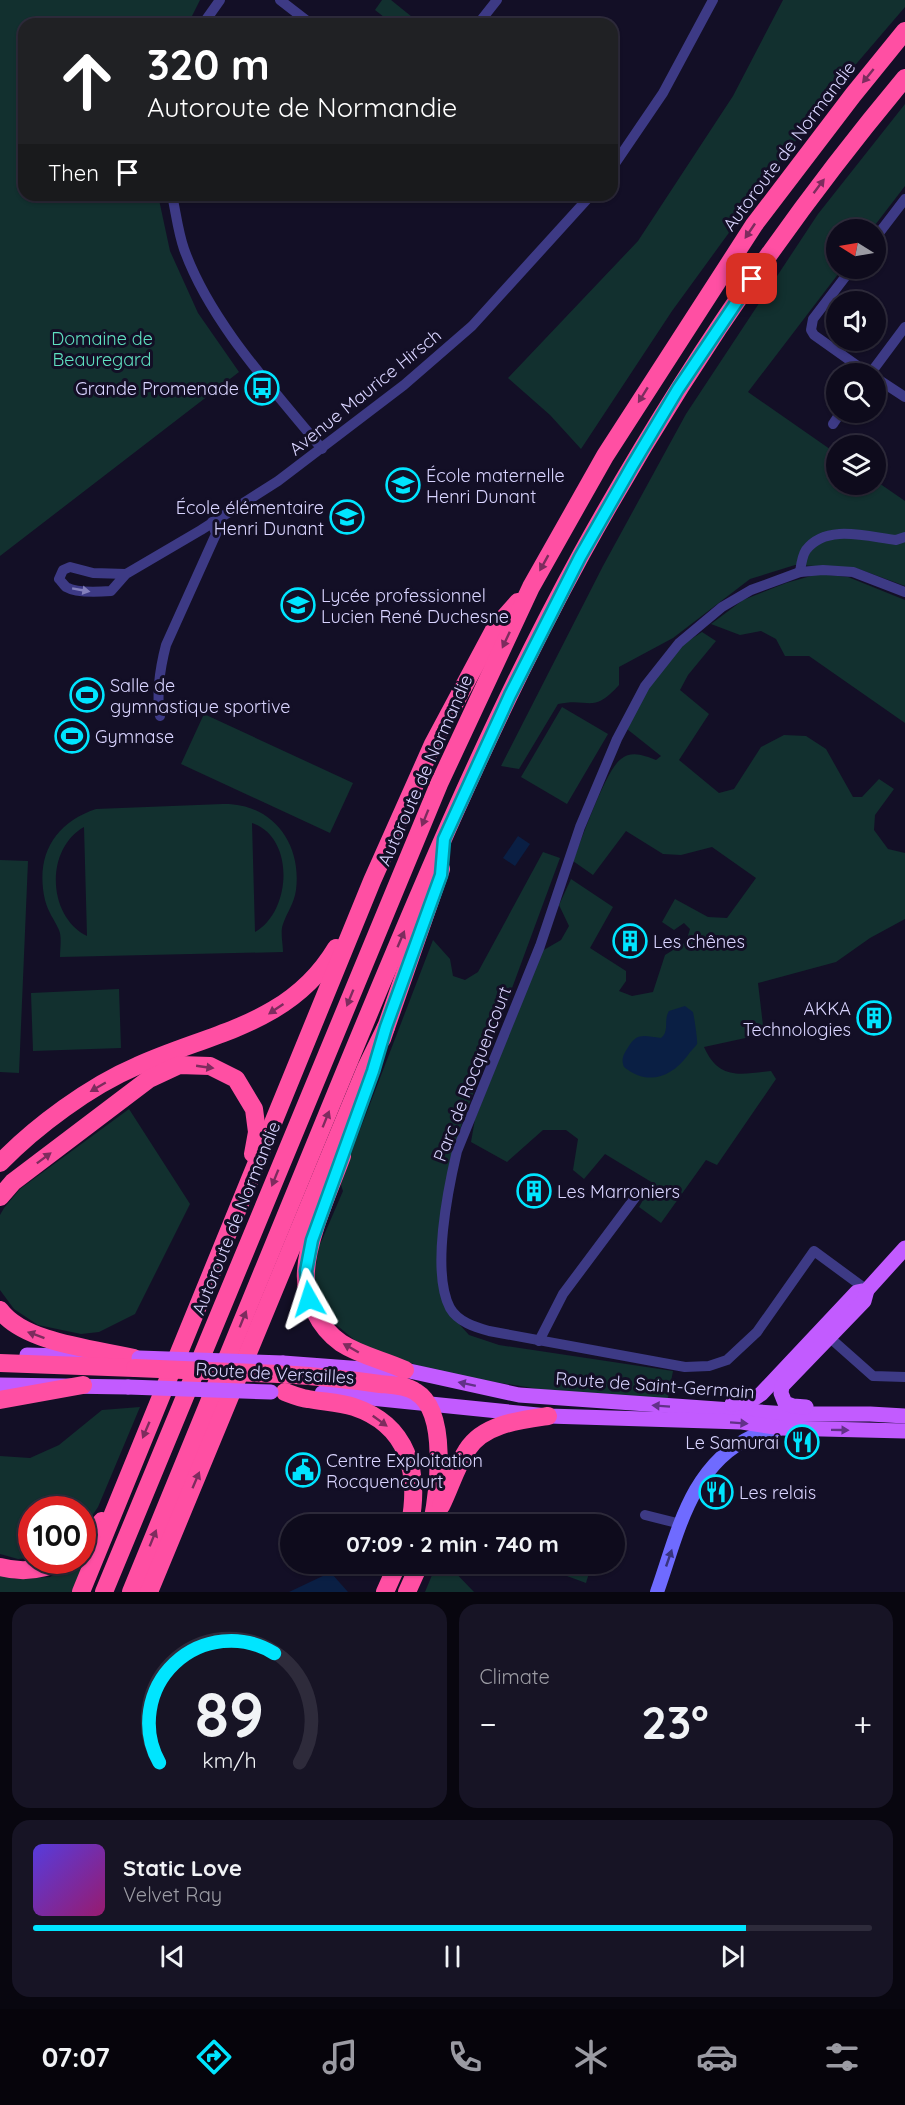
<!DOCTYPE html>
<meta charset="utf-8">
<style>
body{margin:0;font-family:Quicksand,sans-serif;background:#171425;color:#f1f3f6;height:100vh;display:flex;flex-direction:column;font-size:22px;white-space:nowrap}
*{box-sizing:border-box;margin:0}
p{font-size:20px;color:#9b9ba3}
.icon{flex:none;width:33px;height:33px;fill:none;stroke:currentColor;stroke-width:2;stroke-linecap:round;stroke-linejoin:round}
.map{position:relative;height:1592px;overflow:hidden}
.panel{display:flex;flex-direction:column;gap:12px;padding:12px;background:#08060f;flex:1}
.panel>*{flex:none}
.top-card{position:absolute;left:18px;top:18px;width:600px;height:183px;border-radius:18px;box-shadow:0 2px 4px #0004,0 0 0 2px #2e2b3b;background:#202124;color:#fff;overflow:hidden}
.needle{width:39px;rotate:281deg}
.tools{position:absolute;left:826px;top:219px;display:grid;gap:12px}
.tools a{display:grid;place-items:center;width:60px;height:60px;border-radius:50%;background:#0e0b1c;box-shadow:0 2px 4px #0004,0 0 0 2px #2e2b3b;font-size:30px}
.speed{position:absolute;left:18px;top:1496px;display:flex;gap:12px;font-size:30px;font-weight:700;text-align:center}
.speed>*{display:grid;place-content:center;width:78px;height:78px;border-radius:50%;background:#0e0b1c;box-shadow:0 2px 4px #0004,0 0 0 2px #2e2b3b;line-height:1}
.speed .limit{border:9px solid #d22;background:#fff;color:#111}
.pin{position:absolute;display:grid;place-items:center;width:51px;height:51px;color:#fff;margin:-26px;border-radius:12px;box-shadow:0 3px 9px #0006}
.me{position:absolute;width:66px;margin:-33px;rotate:354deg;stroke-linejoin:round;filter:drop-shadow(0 0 4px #0008)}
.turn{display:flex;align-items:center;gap:21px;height:126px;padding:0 30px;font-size:27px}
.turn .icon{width:78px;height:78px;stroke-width:2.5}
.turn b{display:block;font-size:42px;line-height:51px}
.then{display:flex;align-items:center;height:57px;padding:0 30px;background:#0003;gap:12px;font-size:22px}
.big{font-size:45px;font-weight:700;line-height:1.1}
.panel .tile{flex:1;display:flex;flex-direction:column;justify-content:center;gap:9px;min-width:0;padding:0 21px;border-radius:18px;background:#171425}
.panel .dial{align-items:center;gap:0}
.dial svg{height:156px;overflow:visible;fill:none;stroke:#2e2b3b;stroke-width:7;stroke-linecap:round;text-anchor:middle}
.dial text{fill:#f1f3f6;stroke:none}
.song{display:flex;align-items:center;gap:18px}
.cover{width:72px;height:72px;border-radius:9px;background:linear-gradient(135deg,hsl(250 70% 55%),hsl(320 70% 35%))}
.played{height:6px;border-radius:3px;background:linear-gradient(90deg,#00e5ff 85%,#2e2b3b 85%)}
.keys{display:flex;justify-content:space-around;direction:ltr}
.heat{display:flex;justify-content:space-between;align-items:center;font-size:33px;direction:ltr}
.panel .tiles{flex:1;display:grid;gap:12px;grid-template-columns:1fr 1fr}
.tile:last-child{grid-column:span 2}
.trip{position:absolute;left:280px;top:1514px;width:345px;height:60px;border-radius:30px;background:#0e0b1c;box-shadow:0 2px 4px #0004,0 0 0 2px #2e2b3b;font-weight:700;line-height:60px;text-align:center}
.menu{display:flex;height:96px;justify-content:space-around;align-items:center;background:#06040b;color:#9b9ba3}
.menu .icon{width:42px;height:42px}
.menu .active{color:#00e5ff}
.menu b{font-size:27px;color:#f1f3f6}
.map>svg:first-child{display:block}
</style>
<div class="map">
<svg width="905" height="1592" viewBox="0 0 905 1592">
<rect width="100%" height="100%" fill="#130f26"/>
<g fill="#12302f" fill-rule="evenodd">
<path d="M0,0h200l-12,24h-164v171h134l12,56 28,62 41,59 -239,184z"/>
<path d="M382,0h9l26,21 -2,3h-22l-18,-14z"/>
<path d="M783,0h122v7l-78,91 -155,213 -91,138 -31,-34 -42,-37 130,-137 95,-145z"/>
<path d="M905,104v82l-33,43 -35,1v38l5,1 -94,123 89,62v30h39v-3l29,20v85l-49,-18 -61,-3 -45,14 -77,59 -54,29v18c-27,30 -29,12 -61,19l-39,65 -18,-3 102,-200 83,-152 132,-200z"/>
<path d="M818,574l30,3 57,23v123l-96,-67h-24l-9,-17 -15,-8 -21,4 -29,-11 32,-24 43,-17z"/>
<path d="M702,632l14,9 -28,34 -8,15 29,24 -30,46 40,33 15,-4 27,-42 23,-12 22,1 20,13 27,48h9l17,-18 15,10 -19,26 -1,15 14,19 17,4v66l-35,19 -34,24 -78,21 6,51 -60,13c15,34 37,27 67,24l5,8 -59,86 -11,-5 -45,63 -22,-16 14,-24 -48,-29 -21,25 -11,-9 5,-31 -12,-9h-23l-36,32 -36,-20 4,-23 67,-168 19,-11 8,-14 -10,-21 12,-26 42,28 -23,41 36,23v10l-7,10 13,5 21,-4 12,-37 21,-13 4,-13 -6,-6 -10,7 -12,-8 13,-23 33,18 19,1 29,-40 -44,-31 -31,8 -18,-1 -37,-23 -33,44 -20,-14c8,-20 33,-92 48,-102 11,-9 24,-3 35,1l5,-4 -34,-27 23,-44 32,-40z"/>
<path d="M562,707l46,27 -41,70 -46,-27z"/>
<path d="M204,714l149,69 -23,50 -149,-69z"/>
<path d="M223,804c48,-1 79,38 73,86 -2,14 -9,22 -13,34 -3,8 0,20 0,28l-223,5c0,-8 2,-20 -1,-27 -5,-11 -11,-18 -14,-30 -10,-44 9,-77 51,-91zM252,823c43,14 40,88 3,109zM84,827l3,109c-40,-20 -42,-87 -3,-109z"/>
<path d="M543,852l17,6 -100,271 -19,151 11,36 17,19 30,10 174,26 -6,32 -110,-11 -111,-18 -81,-25 -39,-33 -12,-36 4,-31 25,-58 -3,-9 93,-242 17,19 3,17 12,4 13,-8z"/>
<path d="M0,860l28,1 -9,212 -19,-1z"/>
<path d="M119,989l2,59 -88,3 -2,-58z"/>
<path d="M129,1109l61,95 -55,110 -36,18 -18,2 -43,-9 -24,-16 -14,-19v-75l4,-7 16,-19z"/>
<path d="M140,1407l-42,100 -15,22 -1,-20h-50l-1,49 -13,1 -18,-5v-98l30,2 29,-13 43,-35z"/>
<path d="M87,1555l-14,37h-73v-18l15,5 35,-2 28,-17h4l1,-2z"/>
<path d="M437,1563h9l28,29h-49z"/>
<path d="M571,1563h21l-6,20 -19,-7z"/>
</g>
<g fill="#0a1f44">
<path d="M518,836l12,8 -15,22 -12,-8z"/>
<path d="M685,1006l8,6c1,4 5,30 4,32 -2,4 -7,7 -9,11 -17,23 -41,31 -64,12 -3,-7 -1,-12 3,-18 10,-17 16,-13 34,-11 9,-7 2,-18 8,-27z"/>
<path d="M327,1574h5l16,18h-59z"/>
</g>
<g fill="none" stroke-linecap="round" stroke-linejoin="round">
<g stroke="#3d3a85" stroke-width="10">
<path d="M280,0l31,24"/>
<path d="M203,24l17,-24"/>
<path d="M478,24l19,-24"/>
<path d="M612,168l51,-75 50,-93"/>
<path d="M172,195c4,18 6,37 12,54 26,73 89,140 138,200"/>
<path d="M876,237l29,-38"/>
<path d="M852,268l-39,51 -2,11 3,5 55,39"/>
<path d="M870,374l35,-47"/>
<path d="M876,378l29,19"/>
<path d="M833,424l8,-12"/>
<path d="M800,572c1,-7 2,-16 6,-22 20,-27 63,-13 90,-10l9,-3"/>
<path d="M126,574l-33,-1 -23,-6 -7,3 -4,9c1,1 6,7 7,8 10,6 33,5 45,4l15,-17 75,-44 77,-49 126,-96 68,-59 119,-131"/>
<path d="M160,716c-4,-24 0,-48 6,-71l50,-111 -4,-12"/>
<path d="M867,1290l-53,-39 -57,81 -30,28 -18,6 -24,1 -196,-36c-14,-4 -31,-9 -39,-23 -19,-36 -2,-119 7,-157l83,-205 40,-119 37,-88 28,-53 34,-43 43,-36 29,-17 49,-18 23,-2 30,2 52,20"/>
<path d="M829,1337l44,39 32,1"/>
<path d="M539,1341l24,-47 74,-99"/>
<path d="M645,1515l36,9"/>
</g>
<path stroke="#6f6bff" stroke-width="14" d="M657,1592c21,-59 33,-127 96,-156 8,-4 18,-5 26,-7"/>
<g stroke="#c25bff" stroke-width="15">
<path d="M27,1355l72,2"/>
<path d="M283,1363l107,8 15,-1 114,25 269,19h82l35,2"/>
<path d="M0,1385l128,2"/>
<path d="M322,1393l226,23 194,6 39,6 124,3"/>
<path d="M732,1404l17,-2 12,-8 96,-102 10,-2 38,-42"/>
<path d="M806,1407l-13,-1 -8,-3 -4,-10 1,-7 82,-85 3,-11"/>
</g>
<g stroke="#ff4fa3" stroke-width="18">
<path d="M382,1039l59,-170"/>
<path d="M342,1156c-12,33 -34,80 -36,115 -2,26 13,57 35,72 20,13 43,17 64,27"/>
<path d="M0,1163c36,-37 90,-77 137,-97 75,-34 153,-41 199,-118"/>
<path d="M0,1197l13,-15 136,-103 30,-14 31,1 26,13 18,30 3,23 -4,22"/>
<path d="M0,1310c24,33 96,39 134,48"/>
<path d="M0,1363l135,5"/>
<path d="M279,1374c34,2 67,5 101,10 12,1 26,1 36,8 33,20 22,100 16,132"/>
<path d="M285,1392c8,3 15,6 23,7 15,3 31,3 46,8 54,18 66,65 56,117"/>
<path d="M0,1400l83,-15"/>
<path d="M441,1506c9,-18 15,-39 26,-56 16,-26 53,-30 81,-34"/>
<path d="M82,1546l20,-25"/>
<path d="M0,1567c22,6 44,3 64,-7"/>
<path d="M81,1592l291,-711 61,-137 62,-116 23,-26"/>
<path d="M104,1592l335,-808 92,-197 74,-131 149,-231 99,-130 52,-64"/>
<path d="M131,1592c71,-172 141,-344 212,-516 73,-177 147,-355 239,-523 93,-168 200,-328 323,-475"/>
<path d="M149,1592l217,-524 20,-41"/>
<path d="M385,1592l13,-29"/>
<path d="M407,1592l13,-29"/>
</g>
<g stroke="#c25bff" stroke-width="15">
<path d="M139,1358l144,5"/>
<path d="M128,1387l143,5"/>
</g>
<path stroke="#ff4fa3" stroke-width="18" d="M135,1368l144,6"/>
</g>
<defs><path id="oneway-solid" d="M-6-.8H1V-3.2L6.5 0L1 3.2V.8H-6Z" transform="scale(1.5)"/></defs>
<g fill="#7d2c5e">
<use href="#oneway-solid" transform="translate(868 76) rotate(129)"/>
<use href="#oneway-solid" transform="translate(819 186) rotate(-53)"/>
<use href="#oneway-solid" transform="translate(750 231) rotate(124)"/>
<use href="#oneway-solid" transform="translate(643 395) rotate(122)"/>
<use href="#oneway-solid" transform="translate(544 563) rotate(119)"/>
<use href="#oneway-solid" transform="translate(506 640) rotate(115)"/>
<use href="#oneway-solid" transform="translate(425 818) rotate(112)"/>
<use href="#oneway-solid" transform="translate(401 939) rotate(-67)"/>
<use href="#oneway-solid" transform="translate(350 998) rotate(112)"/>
<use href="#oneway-solid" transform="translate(276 1009) rotate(146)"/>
<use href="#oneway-solid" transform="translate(205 1067) rotate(8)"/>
<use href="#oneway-solid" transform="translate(98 1087) rotate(150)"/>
<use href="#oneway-solid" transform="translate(326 1119) rotate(-68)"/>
<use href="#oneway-solid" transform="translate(44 1158) rotate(-37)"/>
<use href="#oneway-solid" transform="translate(275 1178) rotate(112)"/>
<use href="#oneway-solid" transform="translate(243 1319) rotate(-68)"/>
<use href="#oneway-solid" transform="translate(36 1335) rotate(-160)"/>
<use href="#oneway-solid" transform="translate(351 1348) rotate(-150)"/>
<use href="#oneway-solid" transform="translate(380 1421) rotate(36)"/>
<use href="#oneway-solid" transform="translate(146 1430) rotate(113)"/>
<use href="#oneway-solid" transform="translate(196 1480) rotate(-67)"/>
<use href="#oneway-solid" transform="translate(153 1538) rotate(-68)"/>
</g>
<use fill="#837fbc" href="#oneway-solid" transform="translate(81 590) rotate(10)"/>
<g fill="#623188">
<use href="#oneway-solid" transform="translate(467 1384) rotate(-168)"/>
<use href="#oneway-solid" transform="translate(661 1406) rotate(-176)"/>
<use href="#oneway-solid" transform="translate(739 1423) rotate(4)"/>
<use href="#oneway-solid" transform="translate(840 1430) rotate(1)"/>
</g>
<use fill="#38347d" href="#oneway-solid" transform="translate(669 1558) rotate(-71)"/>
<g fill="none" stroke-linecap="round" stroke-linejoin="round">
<defs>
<path id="route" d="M309,1299l-3,-28 6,-31 61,-169 13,-44 55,-152 3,-36 66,-144 70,-138 52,-91 46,-77 74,-110"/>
</defs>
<use href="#route" stroke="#0095a6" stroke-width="15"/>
<use href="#route" stroke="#00e5ff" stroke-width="10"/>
</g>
<defs>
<symbol id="bus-ring" viewBox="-11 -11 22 22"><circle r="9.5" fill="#130f26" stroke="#00e5ff" stroke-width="1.5"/><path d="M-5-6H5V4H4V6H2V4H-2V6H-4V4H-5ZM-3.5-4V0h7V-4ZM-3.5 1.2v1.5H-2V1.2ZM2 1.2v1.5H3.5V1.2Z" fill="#00e5ff"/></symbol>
<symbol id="school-ring" viewBox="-11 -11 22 22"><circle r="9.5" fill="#130f26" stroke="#00e5ff" stroke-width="1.5"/><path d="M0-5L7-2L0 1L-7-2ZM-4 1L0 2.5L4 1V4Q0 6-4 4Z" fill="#00e5ff"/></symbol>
<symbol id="stadium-ring" viewBox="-11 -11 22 22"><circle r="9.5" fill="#130f26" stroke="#00e5ff" stroke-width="1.5"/><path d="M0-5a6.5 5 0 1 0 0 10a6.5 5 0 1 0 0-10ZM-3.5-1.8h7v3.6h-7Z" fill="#00e5ff"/></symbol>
<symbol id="building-ring" viewBox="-11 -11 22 22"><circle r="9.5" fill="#130f26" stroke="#00e5ff" stroke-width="1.5"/><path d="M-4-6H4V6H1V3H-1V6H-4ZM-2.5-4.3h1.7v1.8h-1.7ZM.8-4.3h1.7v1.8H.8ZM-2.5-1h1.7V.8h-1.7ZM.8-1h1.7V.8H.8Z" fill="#00e5ff"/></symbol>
<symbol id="restaurant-ring" viewBox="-11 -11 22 22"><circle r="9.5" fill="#130f26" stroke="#00e5ff" stroke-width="1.5"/><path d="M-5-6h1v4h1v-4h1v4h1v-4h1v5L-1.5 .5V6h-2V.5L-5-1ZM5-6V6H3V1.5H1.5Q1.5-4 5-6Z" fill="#00e5ff"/></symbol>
<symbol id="civic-ring" viewBox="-11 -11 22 22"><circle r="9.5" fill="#130f26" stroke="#00e5ff" stroke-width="1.5"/><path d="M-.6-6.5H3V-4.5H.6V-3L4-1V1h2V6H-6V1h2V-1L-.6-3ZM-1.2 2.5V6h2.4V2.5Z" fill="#00e5ff"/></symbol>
</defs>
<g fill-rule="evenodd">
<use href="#bus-ring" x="243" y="369" width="38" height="38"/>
<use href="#school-ring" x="384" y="466" width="38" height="38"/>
<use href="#school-ring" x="328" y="498" width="38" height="38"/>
<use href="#school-ring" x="279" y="586" width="38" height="38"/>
<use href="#stadium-ring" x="68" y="676" width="38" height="38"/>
<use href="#stadium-ring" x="53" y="717" width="38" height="38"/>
<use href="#building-ring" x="611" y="922" width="38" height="38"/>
<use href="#building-ring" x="855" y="999" width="38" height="38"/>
<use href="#building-ring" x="515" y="1172" width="38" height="38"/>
<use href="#restaurant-ring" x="783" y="1423" width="38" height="38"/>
<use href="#civic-ring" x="284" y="1451" width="38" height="38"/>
<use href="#restaurant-ring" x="697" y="1473" width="38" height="38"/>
</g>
<g text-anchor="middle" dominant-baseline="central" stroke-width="6" stroke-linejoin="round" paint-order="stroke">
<g font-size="18" fill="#d9d4ff" stroke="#130f26">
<text transform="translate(789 146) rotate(-53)">Autoroute de Normandie</text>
<text transform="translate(365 392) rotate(-39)">Avenue Maurice Hirsch</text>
<text transform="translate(425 770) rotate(-66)">Autoroute de Normandie</text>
<text transform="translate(472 1074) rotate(-69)">Parc de Rocquencourt</text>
<text transform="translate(236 1218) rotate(-68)">Autoroute de Normandie</text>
<text transform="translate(275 1373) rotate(3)">Route de Versailles</text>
<text transform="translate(655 1385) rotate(4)">Route de Saint-Germain</text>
</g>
<g font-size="18" fill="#5fe0c0" stroke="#130f26">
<text x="102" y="338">Domaine de<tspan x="102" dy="21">Beauregard</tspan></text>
</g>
<g font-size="18" fill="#d9d4ff" stroke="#130f26" text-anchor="start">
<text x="239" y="388" text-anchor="end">Grande Promenade</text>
<text x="426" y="475">École maternelle<tspan x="426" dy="21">Henri Dunant</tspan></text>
<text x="324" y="507" text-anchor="end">École élémentaire<tspan x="324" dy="21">Henri Dunant</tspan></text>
<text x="321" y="595">Lycée professionnel<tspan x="321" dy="21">Lucien René Duchesne</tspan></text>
<text x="110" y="685">Salle de<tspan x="110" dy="21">gymnastique sportive</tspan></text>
<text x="95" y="736">Gymnase</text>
<text x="653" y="941">Les chênes</text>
<text x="851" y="1008" text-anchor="end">AKKA<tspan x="851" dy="21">Technologies</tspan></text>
<text x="557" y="1191">Les Marroniers</text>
<text x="779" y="1442" text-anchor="end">Le Samurai</text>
<text x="326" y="1460">Centre Exploitation<tspan x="326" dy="21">Rocquencourt</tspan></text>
<text x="739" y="1492">Les relais</text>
</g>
</g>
</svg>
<div class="tools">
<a><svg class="needle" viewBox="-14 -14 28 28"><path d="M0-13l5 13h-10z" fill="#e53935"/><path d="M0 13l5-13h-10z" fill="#9b9ba3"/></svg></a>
<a><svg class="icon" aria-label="sound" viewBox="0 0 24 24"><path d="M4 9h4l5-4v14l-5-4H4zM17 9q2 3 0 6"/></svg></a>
<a><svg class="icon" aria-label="search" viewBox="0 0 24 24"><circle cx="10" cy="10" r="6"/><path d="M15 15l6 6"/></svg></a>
<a><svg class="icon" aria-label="layers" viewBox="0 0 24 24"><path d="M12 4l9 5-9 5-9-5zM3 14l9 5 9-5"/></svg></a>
</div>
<div class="speed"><div class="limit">100</div></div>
<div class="pin" style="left:752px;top:279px;background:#d93025"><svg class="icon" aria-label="arrive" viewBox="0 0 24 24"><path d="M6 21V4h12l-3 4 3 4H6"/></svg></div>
<svg class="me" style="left:309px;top:1299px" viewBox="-20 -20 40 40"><path d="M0-17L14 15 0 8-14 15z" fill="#00e5ff" stroke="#fff" stroke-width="4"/></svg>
<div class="trip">07:09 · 2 min · 740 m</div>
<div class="top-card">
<div class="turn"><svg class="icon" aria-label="ahead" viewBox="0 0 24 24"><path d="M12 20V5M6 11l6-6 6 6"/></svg><div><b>320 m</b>Autoroute de Normandie</div></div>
<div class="then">Then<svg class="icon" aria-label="arrive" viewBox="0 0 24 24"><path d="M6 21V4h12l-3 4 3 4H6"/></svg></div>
</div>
</div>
<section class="panel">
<div class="tiles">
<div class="tile dial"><svg viewBox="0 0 100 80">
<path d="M14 69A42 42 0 1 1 86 69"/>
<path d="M14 69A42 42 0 0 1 73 13" stroke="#00e5ff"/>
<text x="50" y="56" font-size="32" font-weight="700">89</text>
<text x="50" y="72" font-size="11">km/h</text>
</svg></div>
<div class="tile"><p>Climate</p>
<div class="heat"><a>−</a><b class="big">23°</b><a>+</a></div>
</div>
<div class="tile">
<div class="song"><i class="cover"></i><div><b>Static Love</b><p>Velvet Ray</p></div></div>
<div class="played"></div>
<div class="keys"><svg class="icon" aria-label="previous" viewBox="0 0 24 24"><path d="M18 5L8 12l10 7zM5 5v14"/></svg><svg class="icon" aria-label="pause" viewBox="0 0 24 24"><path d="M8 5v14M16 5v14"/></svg><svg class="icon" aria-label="next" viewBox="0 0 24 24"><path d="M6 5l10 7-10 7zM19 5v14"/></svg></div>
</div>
</div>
</section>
<nav class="menu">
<b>07:07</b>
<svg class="icon active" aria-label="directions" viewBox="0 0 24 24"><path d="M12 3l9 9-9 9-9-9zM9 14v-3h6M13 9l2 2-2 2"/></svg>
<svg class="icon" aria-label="music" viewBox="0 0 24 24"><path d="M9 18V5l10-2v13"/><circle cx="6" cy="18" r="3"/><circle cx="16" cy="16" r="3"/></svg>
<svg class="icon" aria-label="phone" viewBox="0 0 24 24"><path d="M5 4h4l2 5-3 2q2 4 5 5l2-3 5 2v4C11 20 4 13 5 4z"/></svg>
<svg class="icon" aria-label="climate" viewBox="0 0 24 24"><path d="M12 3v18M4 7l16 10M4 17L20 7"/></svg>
<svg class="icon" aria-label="car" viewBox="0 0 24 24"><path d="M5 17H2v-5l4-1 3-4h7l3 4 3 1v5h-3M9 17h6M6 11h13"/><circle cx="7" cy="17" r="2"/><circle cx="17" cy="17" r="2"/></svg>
<svg class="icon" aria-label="filters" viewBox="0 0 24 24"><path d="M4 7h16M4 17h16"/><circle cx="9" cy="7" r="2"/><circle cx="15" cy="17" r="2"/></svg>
</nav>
